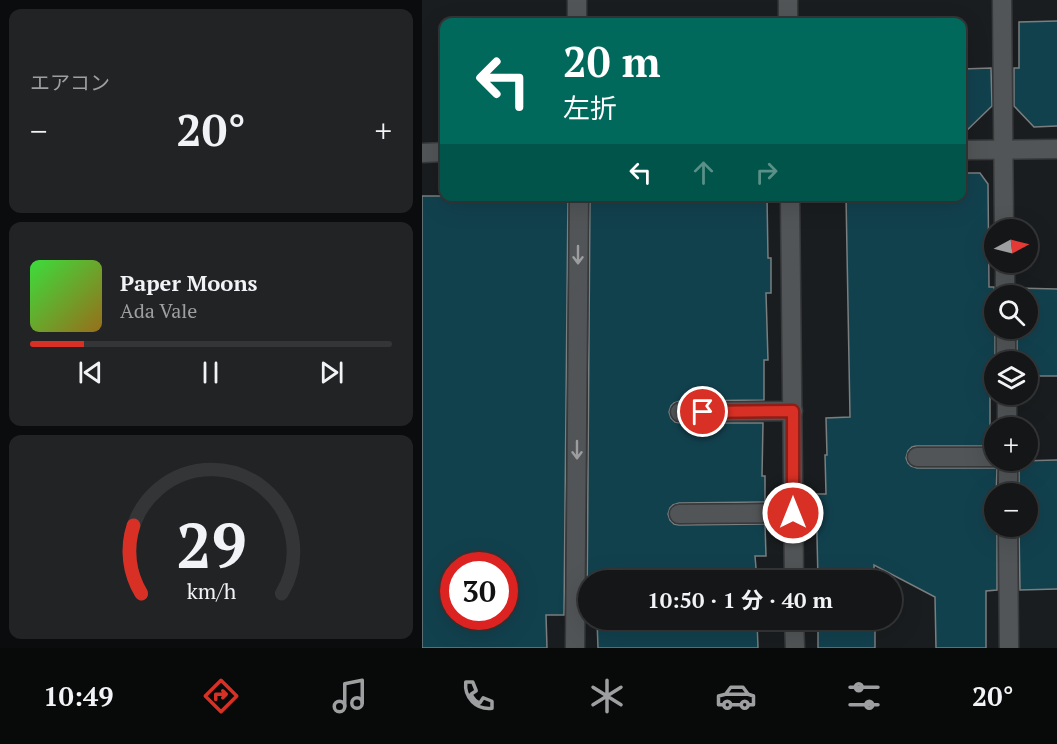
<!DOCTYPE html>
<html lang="ja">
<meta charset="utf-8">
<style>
body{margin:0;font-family:"PT Serif","Noto Sans JP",serif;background:#212324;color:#f1f3f6;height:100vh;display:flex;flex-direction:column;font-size:22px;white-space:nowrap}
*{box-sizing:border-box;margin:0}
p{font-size:20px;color:#9d9fa1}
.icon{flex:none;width:33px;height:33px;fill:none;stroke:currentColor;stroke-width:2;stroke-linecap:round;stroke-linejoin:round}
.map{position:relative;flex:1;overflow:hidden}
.panel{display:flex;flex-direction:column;gap:9px;padding:9px;background:#0b0c0d;width:422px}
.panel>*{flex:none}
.guide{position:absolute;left:18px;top:18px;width:526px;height:183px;border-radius:12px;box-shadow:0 6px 24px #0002,0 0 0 2px #333536;background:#00695c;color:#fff;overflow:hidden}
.needle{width:39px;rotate:83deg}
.controls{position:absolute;left:562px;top:219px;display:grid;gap:12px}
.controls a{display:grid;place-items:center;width:54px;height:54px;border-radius:50%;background:#141617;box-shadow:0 6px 24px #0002,0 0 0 2px #333536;font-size:30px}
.speed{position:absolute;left:18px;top:552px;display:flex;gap:12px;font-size:30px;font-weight:700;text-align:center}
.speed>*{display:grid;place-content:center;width:78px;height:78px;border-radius:50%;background:#141617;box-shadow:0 6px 24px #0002,0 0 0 2px #333536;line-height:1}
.speed .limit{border:9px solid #d22;background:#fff;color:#111}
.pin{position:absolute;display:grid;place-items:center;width:51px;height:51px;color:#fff;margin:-26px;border:3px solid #fff;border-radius:50%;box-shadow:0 2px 6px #0007}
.me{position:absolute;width:66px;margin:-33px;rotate:0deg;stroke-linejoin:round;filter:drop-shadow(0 0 4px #0008)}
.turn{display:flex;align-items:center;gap:21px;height:126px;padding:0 24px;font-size:27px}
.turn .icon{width:78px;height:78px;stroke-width:2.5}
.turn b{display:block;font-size:42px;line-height:51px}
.lanes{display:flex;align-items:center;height:57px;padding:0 24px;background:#0003;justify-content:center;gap:30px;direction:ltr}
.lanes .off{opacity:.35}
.big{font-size:45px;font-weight:700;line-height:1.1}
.panel .widget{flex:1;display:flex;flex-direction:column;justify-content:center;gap:9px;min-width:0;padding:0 21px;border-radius:12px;background:#212324}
.panel .dial{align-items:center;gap:0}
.dial svg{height:156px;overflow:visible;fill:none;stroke:#333536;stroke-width:7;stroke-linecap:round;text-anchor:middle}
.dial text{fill:#f1f3f6;stroke:none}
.song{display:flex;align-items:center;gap:18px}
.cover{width:72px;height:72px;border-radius:9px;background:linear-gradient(135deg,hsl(120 70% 55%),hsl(40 70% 35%))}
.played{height:6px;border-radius:3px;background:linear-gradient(90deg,#d93025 15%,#333536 15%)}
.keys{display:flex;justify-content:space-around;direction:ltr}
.heat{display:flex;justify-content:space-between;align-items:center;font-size:33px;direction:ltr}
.trip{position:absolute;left:156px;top:570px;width:324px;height:60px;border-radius:30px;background:#141617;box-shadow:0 6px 24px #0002,0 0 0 2px #333536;font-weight:700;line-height:60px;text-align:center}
.dock{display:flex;height:96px;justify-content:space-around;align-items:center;background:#080909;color:#9d9fa1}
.dock .icon{width:42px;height:42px}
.dock .on{color:#d93025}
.dock b{font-size:27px;color:#f1f3f6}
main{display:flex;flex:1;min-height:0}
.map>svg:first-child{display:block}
</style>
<main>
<section class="panel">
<div class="widget"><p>エアコン</p>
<div class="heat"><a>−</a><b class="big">20°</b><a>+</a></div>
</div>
<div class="widget">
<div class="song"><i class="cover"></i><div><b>Paper Moons</b><p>Ada Vale</p></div></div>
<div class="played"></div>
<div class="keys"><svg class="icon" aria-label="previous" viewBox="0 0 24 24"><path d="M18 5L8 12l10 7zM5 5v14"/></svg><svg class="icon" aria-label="pause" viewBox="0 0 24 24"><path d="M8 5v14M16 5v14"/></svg><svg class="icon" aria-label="next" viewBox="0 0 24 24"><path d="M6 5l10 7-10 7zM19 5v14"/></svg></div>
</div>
<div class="widget dial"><svg viewBox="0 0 100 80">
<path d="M14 69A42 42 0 1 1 86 69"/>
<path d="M14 69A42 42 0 0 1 10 34" stroke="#d93025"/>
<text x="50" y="56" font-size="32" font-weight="700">29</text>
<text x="50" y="72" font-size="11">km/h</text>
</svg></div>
</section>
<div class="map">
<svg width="636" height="648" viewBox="0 0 636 648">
<rect width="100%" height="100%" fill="#1a1d1f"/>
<g fill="#12414e" stroke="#7a7e7f" stroke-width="1.5" fill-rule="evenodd">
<path d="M636,21v105l-24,1 -20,-21v-38h5v-46z"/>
<path d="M569,68l1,38 -30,29v-66z"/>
<path d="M540,173h18l8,11 1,103h5l1,14v75h-5v70h-74l-4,1 -4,4 -2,7 2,5 3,3 6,2h80l-2,58h2v64l-11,1v57h-50l-1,-51 -61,-32v15h-56l-2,-86h10l-1,-39h2l-1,-37 24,-1 -4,-221h116z"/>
<path d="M0,196h146l-4,419h-18l1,33h-125zM82,563v53h-50v-52z"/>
<path d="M168,196h177l1,62h3v35h-5l2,67h-4v40l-84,1 -6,2 -3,3 -2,6 2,6 4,4 5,1h83l-1,53h3v26l-86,1 -6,2 -3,3 -2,6 2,6 4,4 5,1 86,-1 1,32h-11l2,24h-169v34h-1z"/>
<path d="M594,288l42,1v87h-30v-14h-11v-34h11v-32h-12z"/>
<path d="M636,460v129l-38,1 -1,-64h9v-32h-9v-33z"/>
<path d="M175,620h160l1,28h-160z"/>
<rect x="396" y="620" width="57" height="28"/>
</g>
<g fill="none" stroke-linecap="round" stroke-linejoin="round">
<defs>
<g id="street">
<path d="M155,0v22"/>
<path d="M366,0v22"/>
<path d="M580,0l2,230"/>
<path d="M540,150l96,-1"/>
<path d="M0,153l22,-1"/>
<path d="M368,196l4,384"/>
<path d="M583,262v34"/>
<path d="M584,328v34"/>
<path d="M585,394v34"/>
<path d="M258,412l113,-1"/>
<path d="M495,457h78"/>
<path d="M586,460v34"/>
<path d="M257,514l114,-1"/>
<path d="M586,526l1,122"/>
<path d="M372,620l1,28"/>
<path d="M153,648l4,-452"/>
</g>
</defs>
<use href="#street" stroke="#38393b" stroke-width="21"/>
<use href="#street" stroke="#525557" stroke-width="18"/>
</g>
<defs><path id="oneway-shaft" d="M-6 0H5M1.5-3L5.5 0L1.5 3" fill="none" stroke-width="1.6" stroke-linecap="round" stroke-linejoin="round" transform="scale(1.5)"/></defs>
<g stroke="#9b9d9e">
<use href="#oneway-shaft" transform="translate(156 255) rotate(90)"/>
<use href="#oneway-shaft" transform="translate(155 450) rotate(90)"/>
</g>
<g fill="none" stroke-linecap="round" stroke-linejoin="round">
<defs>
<path id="route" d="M281,412l90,-1v102"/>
</defs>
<use href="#route" stroke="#8d1f18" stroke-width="15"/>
<use href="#route" stroke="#d93025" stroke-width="10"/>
</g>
</svg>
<div class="controls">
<a><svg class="needle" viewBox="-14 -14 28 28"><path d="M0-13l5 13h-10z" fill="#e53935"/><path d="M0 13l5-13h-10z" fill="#9d9fa1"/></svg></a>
<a><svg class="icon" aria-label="search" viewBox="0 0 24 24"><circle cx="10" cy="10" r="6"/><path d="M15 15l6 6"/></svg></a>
<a><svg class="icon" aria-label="layers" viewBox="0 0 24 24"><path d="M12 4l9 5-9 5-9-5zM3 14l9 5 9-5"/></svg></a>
<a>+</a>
<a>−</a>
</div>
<div class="speed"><div class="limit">30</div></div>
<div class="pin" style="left:281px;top:412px;background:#d93025"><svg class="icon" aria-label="arrive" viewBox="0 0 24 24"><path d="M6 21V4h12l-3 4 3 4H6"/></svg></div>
<svg class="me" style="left:371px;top:513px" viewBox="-20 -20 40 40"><circle r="17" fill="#d93025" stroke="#fff" stroke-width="3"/><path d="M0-11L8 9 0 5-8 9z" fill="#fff"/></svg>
<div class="trip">10:50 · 1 分 · 40 m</div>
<div class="guide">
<div class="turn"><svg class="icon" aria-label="left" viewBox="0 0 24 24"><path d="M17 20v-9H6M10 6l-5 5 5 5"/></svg><div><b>20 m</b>左折</div></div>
<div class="lanes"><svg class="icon" aria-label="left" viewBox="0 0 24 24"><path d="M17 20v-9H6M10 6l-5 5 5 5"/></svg><svg class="icon off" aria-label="ahead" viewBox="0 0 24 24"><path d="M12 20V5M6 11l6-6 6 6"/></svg><svg class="icon off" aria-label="right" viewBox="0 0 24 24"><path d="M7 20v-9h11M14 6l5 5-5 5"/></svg></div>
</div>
</div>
</main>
<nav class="dock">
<b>10:49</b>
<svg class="icon on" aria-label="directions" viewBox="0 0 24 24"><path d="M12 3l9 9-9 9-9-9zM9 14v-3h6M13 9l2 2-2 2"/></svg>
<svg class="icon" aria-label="music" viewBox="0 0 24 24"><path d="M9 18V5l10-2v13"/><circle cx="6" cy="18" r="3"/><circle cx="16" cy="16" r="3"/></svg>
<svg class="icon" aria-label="phone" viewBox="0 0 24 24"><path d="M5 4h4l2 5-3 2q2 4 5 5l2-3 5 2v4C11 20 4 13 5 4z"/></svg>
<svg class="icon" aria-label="climate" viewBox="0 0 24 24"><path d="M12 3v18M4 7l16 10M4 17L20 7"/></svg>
<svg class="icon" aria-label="car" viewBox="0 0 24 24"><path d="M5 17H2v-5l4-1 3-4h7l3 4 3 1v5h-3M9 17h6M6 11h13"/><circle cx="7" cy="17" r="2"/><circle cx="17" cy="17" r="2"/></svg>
<svg class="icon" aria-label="filters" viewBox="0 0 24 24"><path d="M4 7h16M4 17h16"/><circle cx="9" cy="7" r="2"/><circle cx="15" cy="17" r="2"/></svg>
<b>20°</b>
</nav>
